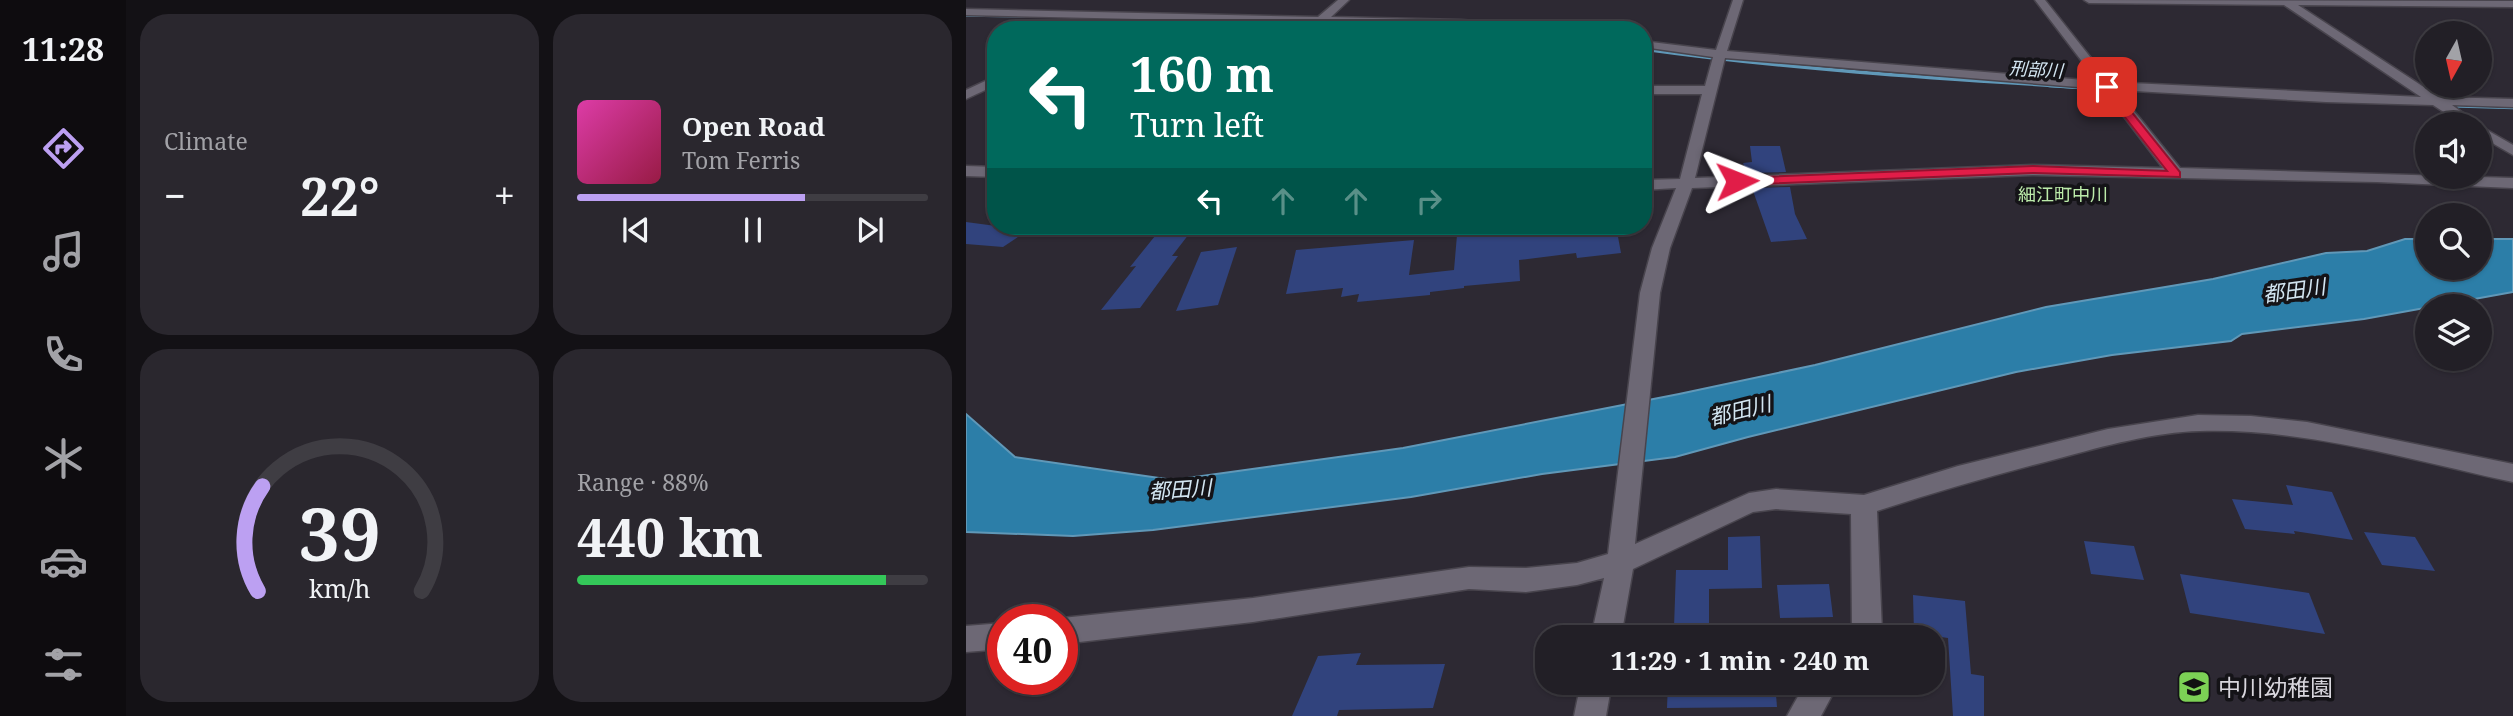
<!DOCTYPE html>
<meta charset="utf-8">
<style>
body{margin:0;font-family:"Noto Serif","Noto Sans JP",serif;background:#2a272e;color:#f1f3f6;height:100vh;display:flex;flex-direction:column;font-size:26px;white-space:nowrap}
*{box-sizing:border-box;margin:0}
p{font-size:23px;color:#a2a2a7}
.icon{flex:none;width:38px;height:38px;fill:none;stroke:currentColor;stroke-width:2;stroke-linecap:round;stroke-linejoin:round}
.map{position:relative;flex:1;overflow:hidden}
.panel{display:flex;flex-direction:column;gap:14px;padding:14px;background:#131115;width:840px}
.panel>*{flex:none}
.banner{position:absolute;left:21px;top:21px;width:665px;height:214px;border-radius:28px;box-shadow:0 2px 5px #0004,0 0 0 2px #3f3d43;background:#00695c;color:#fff;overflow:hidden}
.needle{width:46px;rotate:188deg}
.fabs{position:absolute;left:1449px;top:21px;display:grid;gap:14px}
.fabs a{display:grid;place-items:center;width:77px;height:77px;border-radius:50%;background:#221f26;box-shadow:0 2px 5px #0004,0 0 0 2px #3f3d43;font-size:35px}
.speed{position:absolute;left:21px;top:604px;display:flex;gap:14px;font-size:35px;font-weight:700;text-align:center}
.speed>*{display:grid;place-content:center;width:91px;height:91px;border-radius:50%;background:#221f26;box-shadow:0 2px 5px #0004,0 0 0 2px #3f3d43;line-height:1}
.speed .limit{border:10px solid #d22;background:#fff;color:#111}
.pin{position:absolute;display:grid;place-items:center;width:60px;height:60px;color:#fff;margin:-30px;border-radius:14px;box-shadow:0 4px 10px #0006}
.me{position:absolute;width:77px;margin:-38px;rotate:88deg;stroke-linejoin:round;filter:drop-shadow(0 0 5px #0008)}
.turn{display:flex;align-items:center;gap:24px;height:147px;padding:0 28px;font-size:32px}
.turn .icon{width:91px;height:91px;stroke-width:2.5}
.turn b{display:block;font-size:49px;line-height:60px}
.lanes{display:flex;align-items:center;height:66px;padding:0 28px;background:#0003;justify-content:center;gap:35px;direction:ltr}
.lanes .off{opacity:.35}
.big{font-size:52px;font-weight:700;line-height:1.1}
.panel .widget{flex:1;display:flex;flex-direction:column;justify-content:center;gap:10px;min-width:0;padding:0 24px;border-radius:28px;background:#2a272e}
.panel .dial{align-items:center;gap:0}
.dial svg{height:182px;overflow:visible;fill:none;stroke:#3f3d43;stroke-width:7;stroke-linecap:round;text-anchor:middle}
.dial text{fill:#f1f3f6;stroke:none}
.song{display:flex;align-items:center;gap:21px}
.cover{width:84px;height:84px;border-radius:10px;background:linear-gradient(135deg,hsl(320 70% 55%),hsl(340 70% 35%))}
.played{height:7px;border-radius:4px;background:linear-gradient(90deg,#bca0f2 65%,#3f3d43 65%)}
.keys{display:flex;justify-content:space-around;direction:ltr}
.heat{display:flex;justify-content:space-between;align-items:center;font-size:38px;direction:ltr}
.charge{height:10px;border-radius:5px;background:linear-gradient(90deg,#34c759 88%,#3f3d43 0)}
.panel .tiles{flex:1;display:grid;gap:14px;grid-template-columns:repeat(2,1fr)}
.trip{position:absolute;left:569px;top:625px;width:410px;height:70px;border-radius:28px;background:#221f26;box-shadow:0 2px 5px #0004,0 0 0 2px #3f3d43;font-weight:700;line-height:70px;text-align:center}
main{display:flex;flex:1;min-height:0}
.dock{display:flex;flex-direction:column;width:126px;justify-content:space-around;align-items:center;background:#0e0c0f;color:#a2a2a7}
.dock .icon{width:49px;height:49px}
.dock .current{color:#bca0f2}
.dock b{font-size:32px;color:#f1f3f6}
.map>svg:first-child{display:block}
</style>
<main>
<nav class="dock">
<b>11:28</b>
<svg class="icon current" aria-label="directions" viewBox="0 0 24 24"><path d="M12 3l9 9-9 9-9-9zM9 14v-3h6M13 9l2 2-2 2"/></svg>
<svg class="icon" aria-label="music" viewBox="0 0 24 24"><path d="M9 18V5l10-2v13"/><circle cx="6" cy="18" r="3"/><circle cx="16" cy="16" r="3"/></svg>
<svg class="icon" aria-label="phone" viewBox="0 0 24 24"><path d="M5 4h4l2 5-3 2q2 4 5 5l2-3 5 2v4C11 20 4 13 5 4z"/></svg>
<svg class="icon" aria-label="climate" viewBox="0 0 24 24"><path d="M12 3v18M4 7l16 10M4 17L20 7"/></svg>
<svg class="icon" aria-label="car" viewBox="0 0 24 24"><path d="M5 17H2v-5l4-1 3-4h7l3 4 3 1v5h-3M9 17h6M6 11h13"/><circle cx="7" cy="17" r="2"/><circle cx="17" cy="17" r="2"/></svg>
<svg class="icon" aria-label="filters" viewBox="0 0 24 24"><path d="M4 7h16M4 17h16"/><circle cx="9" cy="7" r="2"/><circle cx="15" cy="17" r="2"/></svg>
</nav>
<section class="panel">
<div class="tiles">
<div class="widget"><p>Climate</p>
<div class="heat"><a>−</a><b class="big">22°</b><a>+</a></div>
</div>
<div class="widget">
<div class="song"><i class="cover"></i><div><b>Open Road</b><p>Tom Ferris</p></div></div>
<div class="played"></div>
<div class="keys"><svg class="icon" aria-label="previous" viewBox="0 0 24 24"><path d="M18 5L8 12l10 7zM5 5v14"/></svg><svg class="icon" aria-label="pause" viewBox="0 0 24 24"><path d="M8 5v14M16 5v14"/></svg><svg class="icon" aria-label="next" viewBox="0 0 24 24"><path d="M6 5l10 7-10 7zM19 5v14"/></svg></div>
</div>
<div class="widget dial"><svg viewBox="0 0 100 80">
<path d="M14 69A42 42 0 1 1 86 69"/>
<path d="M14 69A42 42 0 0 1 16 23" stroke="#bca0f2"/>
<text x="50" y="56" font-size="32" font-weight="700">39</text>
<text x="50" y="72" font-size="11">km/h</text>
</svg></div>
<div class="widget"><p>Range · 88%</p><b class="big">440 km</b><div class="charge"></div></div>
</div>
</section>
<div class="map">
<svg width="1547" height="716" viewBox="0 0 1547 716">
<rect width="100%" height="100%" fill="#2d2933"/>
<path fill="#2c7ea8" stroke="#6098b8" stroke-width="2" d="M1439,239h22v29h53v-29h33v53l-149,27 -122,15 -11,7 -119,14 -96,17 -268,65 -73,20 -133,17 -131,23 -258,33 -80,6 -107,-4v-118l49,43 158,23 230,-32 276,-54 136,-29 231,-58 167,-28 113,-26 41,-2z"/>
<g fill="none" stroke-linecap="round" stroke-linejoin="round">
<g stroke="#6098b8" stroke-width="3.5">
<path d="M0,15l66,1"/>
<path d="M351,23l44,1"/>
<path d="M536,28l24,2"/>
<path d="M677,49c143,20 289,29 433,38"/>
</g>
<g stroke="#6098b8" stroke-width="4.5">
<path d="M1083,85l61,4"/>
<path d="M1477,105l70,2"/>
</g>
</g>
<g fill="#31437d">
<path d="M784,146h30l6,26 -39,1 -4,-10 9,-1z"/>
<path d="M824,187l5,27 12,25 -36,3 -19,-54z"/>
<path d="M0,222l30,4 37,1 -30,20 -37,-3z"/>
<path d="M574,226h76l5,27 -44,5 -1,-5 -57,7 1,21 -56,5v2l-34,4v3l-73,7 2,-8 -18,3 2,-9 -57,6 10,-44 118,-10 -5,35 45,-5 3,-35 29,-3 -1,-3z"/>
<path d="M223,234l-17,22h6l-38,52 -39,2 35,-44 -6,1 25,-31z"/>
<path d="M271,247l-19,58 -42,6 25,-59z"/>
<path d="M1320,485l46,7 21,48 -59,-9 1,3 -50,-5 -13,-30 61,6z"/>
<path d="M1398,532l51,5 20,34 -53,-6z"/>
<path d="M794,536l2,52 -53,1v37l-35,1 2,-57h52v-33z"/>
<path d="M1118,541l50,5 10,34 -53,-6z"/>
<path d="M1214,574l129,19 16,41 -135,-21z"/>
<path d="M863,584l4,33 -53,1 -3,-33z"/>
<path d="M947,595l52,6 6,73 13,2v40h-31l-5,-78 -34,-5z"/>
<path d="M395,653l-5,12 89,-1 -12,44 -94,2 -2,6h-45l26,-60z"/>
<path d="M702,682h107l2,25 -110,1z"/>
</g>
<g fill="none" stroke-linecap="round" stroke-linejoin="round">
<defs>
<g id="minor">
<path d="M372,0h11l-18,17 130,3 102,7 5,3 -244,-7 -9,5 -4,-1v-4l-345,-8v-6l352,8z"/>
<path d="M767,0h10l-16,51 370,30 -62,-81h10l65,82 311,15 -137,-92 -195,-2 -5,-3 429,1v6l-215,-2 141,92 74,2v8l-61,-2 26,19h-16l-29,-19 -107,-3 -209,-12 63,78 333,10v10l-136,-6 -344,-7 -341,13 -22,60 -10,45 -25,251 114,-51 27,-4 88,6 94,-29 150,-37 90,-14 53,1 56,6 206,42v18c-102,-22 -207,-54 -313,-51 -45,1 -96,15 -140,27 -62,16 -122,33 -183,53l5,121 -3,5h-33l6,-11 -1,-112 -75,-5 -23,3 -120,57 -12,68h-30l13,-59 -27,7 -51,7 -57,-3 -216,33 -191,22v-24h-4l4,-2 191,-20 216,-31 57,1 51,-5 31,-9 32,-261 12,-45 24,-60 -33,2v-10l37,-1 22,-85h-59v-8h62l8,-29 -70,-10v-6l73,9zM759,58l378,31 60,79 -130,-3 -338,13z"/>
<path d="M30,76v9l-30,14v-9z"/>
<path d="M1514,126l33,19v10l-33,-19z"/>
<path d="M0,166l30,1v10l-30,-1z"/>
<path d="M37,623v26l-37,3v-26z"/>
<path d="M615,682h31l-6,34h-32z"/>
<path d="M840,682h33l-18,34h-34z"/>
</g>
</defs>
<use href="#minor" stroke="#48444d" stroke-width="3"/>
<use href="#minor" fill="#6d6875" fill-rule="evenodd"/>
</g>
<path fill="#e11d48" stroke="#92132f" stroke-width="2" d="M1137,85h7l70,87v5l-147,-4 -296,12 -6,-4 6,-3 296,-12 134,5 -64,-82z"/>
<defs>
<symbol id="school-square" viewBox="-11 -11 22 22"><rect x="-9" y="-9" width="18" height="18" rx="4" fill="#7cd155" stroke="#141317"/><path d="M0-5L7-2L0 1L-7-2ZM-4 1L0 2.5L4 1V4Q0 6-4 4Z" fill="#111"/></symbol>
</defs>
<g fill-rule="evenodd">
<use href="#school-square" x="1209" y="668" width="38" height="38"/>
</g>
<g text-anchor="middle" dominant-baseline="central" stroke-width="7" stroke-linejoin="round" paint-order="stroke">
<g font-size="18" font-style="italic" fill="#d3e6f2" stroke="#141317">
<text transform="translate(1070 69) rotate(3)">刑部川</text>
</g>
<g font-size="18" fill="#bcebaa" stroke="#141317">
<text x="1097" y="194">細江町中川</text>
</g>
<g font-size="21" font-style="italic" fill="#d3e6f2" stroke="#141317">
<text transform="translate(1328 290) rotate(-8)">都田川</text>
<text transform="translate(774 410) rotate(-14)">都田川</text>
<text transform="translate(214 489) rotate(-4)">都田川</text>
</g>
<g font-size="23" fill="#d8d6dd" stroke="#141317" text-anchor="start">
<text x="1252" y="687">中川幼稚園</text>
</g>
</g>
</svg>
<div class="fabs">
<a><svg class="needle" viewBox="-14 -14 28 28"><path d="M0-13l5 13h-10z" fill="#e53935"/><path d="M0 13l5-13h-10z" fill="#a2a2a7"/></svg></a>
<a><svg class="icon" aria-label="sound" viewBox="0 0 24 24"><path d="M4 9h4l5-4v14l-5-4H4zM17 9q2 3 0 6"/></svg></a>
<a><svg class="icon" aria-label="search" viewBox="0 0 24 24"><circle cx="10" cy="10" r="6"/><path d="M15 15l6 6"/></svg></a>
<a><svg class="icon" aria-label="layers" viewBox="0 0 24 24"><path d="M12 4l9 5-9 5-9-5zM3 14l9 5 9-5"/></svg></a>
</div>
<div class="speed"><div class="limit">40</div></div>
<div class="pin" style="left:1141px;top:87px;background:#d93025"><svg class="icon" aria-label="arrive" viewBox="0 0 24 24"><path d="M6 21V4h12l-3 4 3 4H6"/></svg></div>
<svg class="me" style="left:771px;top:181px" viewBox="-20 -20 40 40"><path d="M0-17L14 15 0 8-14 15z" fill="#e11d48" stroke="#fff" stroke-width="4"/></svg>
<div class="trip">11:29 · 1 min · 240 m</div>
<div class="banner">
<div class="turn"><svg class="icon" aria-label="left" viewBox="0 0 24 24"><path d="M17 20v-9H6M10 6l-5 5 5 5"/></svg><div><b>160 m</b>Turn left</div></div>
<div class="lanes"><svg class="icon" aria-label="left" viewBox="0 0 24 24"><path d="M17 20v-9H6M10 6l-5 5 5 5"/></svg><svg class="icon off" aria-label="ahead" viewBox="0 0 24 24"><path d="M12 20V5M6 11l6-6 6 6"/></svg><svg class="icon off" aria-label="ahead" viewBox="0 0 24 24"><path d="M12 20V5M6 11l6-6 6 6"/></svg><svg class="icon off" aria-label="right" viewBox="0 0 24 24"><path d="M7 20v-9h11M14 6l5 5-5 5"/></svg></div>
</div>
</div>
</main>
